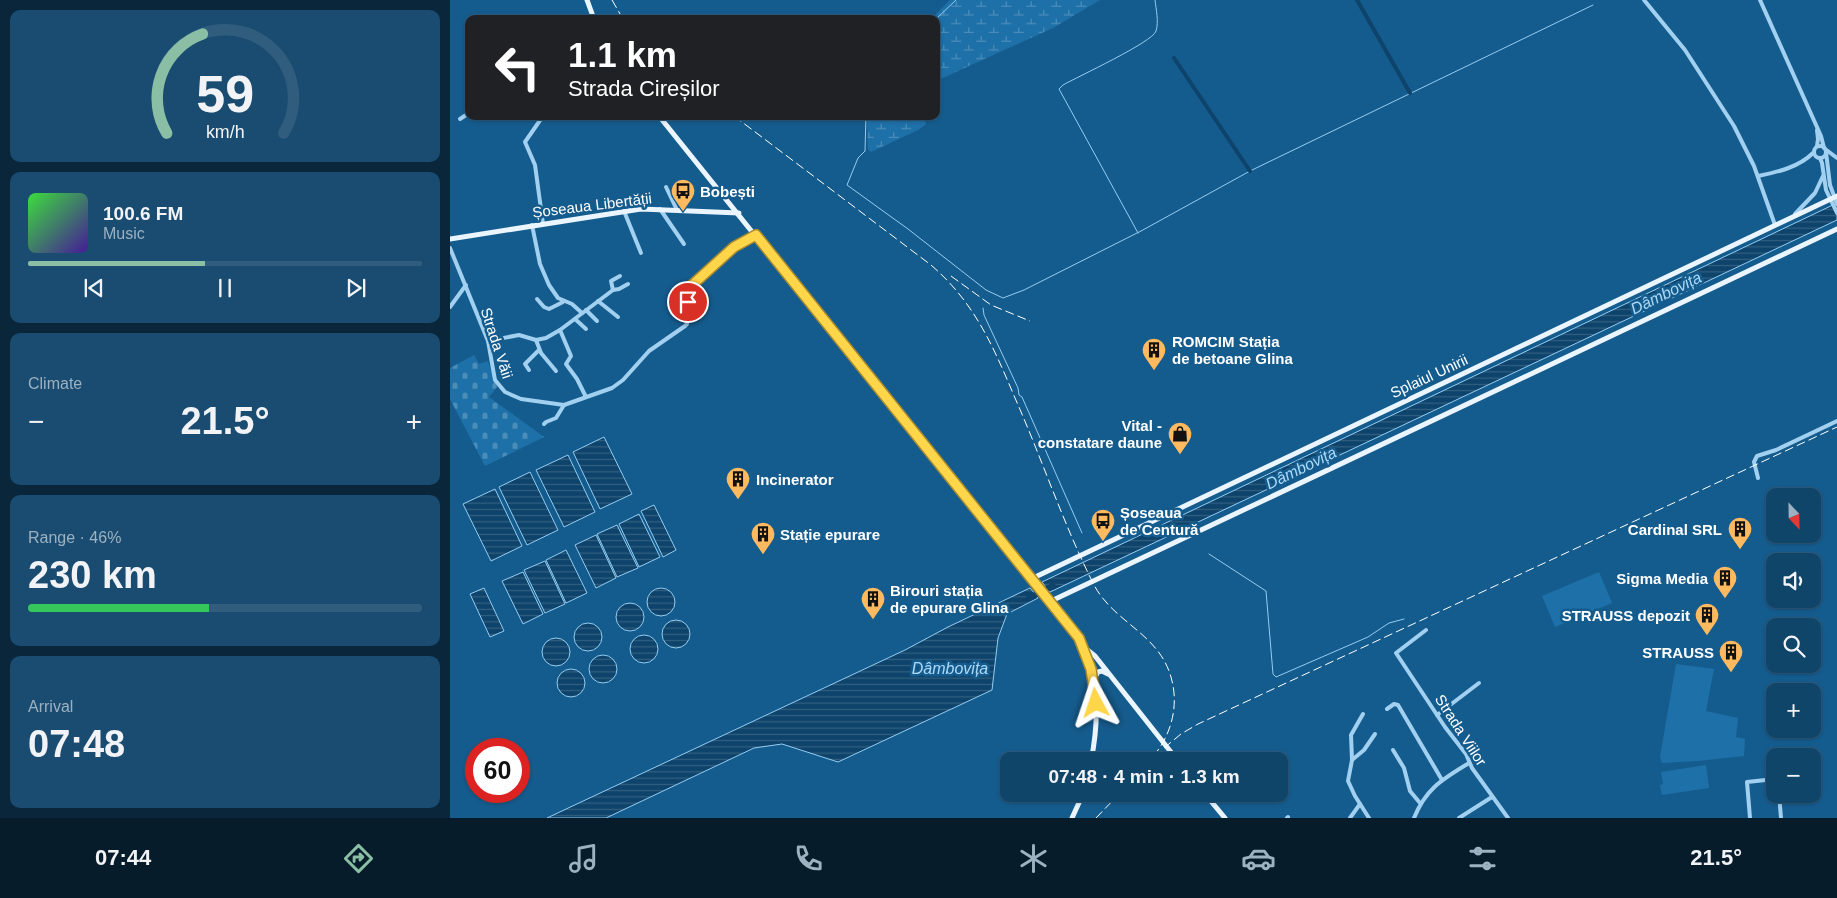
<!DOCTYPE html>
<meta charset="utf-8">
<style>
body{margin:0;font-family:Helvetica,sans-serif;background:#194c70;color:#f1f3f6;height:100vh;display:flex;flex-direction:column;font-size:19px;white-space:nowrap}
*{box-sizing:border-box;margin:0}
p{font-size:16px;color:#9cb1c1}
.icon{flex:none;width:28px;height:28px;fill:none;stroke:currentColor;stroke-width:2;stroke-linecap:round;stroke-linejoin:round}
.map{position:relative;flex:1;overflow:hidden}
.panel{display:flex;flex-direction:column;gap:10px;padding:10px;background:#09263a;width:450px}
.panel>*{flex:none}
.top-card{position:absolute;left:15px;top:15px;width:475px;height:105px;border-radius:10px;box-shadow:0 1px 4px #0004,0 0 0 1px #305d7e;background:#202124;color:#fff;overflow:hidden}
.needle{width:32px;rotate:158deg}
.controls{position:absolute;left:1316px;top:488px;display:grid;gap:10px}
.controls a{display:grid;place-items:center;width:55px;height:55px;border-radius:10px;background:#10456a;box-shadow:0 1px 4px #0004,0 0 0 1px #305d7e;font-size:25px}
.speed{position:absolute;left:15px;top:738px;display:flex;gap:10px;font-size:25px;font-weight:700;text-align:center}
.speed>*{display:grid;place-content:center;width:65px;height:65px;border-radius:50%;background:#10456a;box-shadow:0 1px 4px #0004,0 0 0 1px #305d7e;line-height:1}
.speed .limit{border:8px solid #d22;background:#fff;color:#111}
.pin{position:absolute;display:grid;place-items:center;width:42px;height:42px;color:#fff;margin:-21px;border:2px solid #fff;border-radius:50%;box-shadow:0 1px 5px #0007}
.me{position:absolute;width:55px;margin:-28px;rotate:355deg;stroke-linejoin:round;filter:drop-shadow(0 0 4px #0008)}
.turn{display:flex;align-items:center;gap:18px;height:105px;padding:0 20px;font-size:22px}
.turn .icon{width:65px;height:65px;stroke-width:2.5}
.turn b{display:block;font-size:35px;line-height:42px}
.big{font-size:38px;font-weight:700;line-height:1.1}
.panel .tile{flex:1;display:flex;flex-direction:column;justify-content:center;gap:8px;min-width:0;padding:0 18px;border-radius:10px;background:#194c70}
.panel .dial{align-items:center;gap:0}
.dial svg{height:130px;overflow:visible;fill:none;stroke:#305d7e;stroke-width:7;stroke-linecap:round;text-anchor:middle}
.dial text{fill:#f1f3f6;stroke:none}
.song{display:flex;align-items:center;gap:15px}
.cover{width:60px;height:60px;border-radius:8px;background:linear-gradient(135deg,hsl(120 70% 55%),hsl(260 70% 35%))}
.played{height:5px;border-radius:2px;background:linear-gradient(90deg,#8abfa5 45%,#305d7e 45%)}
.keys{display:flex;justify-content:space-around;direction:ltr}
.heat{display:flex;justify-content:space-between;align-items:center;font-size:28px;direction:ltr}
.charge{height:8px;border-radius:4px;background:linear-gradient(90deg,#34c759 46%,#305d7e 0)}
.trip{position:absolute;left:550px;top:752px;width:288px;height:50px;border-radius:10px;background:#10456a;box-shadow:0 1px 4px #0004,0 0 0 1px #305d7e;font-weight:700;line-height:50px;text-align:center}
.menu{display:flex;height:80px;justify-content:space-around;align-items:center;background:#061c2a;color:#9cb1c1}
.menu .icon{width:35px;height:35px}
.menu .active{color:#8abfa5}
.menu b{font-size:22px;color:#f1f3f6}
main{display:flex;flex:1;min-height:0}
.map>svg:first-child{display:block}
</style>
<main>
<section class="panel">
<div class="tile dial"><svg viewBox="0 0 100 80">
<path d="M14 69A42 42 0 1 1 86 69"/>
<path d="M14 69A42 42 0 0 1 36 8" stroke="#8abfa5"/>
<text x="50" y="56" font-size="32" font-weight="700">59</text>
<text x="50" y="72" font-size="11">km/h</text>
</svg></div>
<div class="tile">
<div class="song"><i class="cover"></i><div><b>100.6 FM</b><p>Music</p></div></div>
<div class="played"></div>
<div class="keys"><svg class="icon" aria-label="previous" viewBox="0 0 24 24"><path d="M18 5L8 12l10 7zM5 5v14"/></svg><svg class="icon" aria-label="pause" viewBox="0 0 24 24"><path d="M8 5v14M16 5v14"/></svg><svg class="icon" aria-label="next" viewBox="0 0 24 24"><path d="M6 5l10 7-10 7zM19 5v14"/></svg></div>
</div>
<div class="tile"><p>Climate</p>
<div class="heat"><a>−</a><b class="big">21.5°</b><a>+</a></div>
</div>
<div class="tile"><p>Range · 46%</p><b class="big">230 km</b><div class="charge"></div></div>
<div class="tile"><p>Arrival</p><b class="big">07:48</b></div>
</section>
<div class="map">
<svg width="1387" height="818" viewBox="0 0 1387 818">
<defs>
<pattern id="wetland-marsh" width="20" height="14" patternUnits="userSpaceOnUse" patternTransform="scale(1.25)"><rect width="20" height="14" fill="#1e70a8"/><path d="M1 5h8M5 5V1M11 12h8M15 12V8" fill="none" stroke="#4b8db9"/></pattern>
<pattern id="cemetery-stones" width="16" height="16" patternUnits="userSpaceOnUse" patternTransform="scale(1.25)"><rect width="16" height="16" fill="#1e70a8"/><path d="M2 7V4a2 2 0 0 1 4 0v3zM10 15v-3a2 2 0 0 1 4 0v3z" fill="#4b8db9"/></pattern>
<pattern id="water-rules" width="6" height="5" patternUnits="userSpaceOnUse" patternTransform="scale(1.25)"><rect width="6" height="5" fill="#0e436b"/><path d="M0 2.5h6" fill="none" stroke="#325f81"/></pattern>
</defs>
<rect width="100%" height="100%" fill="#155c8e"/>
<g fill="#1e70a8">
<path d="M1149,572l13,31 -57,24 -13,-31z"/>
<path d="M1226,664l38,5 -8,42 32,7 -2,19 9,2 -1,17 -46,5 -36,2 -2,-6z"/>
<path d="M1256,765l3,23 -47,7 -2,-10 3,-1 -2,-12z"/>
</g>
<g fill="url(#wetland-marsh)">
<path d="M500,0h150l-47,28 -117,53v-62h-5z"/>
<path d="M417,116h57l2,8 -8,6 -47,22 -3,-3z"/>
</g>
<path fill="url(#cemetery-stones)" d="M24,355l5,9 9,-3 9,26 -8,10 55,40 -59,29 -35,-67v-31z"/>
<g fill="url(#water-rules)" stroke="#93cdf3">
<path d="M1387,203v17l-787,372 -8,-10z"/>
<path d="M154,437l28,57 -32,15 -27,-57z"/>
<path d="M118,455l27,57 -31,15 -28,-57z"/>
<path d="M80,472l28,58 -31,15 -28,-58z"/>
<path d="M45,489l27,57 -31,15 -28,-57z"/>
<path d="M204,505l22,45 -13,7 -22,-46z"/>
<path d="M189,514l21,43 -21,10 -20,-43z"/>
<path d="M167,525l21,43 -21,9 -20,-43z"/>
<path d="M146,535l20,43 -20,10 -21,-43z"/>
<path d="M116,550l21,43 -21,10 -20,-43z"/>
<path d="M95,561l20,43 -20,9 -21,-43z"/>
<path d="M73,572l20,42 -20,10 -21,-43z"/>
<circle cx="211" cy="602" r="14"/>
<path d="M34,588l20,43 -14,6 -20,-43z"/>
<path d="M580,588l8,10 -31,16 -9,24 -6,52 -154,72 -56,-18 -28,4 -148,70h-59l358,-168 43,-23z"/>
<circle cx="180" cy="617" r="14"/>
<circle cx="226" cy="634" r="14"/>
<circle cx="138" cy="637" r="14"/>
<circle cx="194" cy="649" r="14"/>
<circle cx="106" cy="652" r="14"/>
<circle cx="153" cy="669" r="14"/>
<circle cx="121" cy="683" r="14"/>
</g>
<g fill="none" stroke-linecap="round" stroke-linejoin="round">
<g stroke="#93cdf3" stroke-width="1">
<path d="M486,19l20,-19"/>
<path d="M416,116l-1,35 -7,7 -11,27 61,44 78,61 17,8 21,-8 117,-59 109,-60 343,-166"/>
<path d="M688,233l-79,-144 4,-4c14,-8 90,-43 93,-54 3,-9 0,-22 -1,-31"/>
<path d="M533,308l1,7 34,73 1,7 3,2 60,136"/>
<path d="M759,554l57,37 7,83 3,3 92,-40 21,-14 15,-4"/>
</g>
<g stroke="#0e436b" stroke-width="4">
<path d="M907,0l53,93"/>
<path d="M724,58l76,113"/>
</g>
<path stroke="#0e436b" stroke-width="6" d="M579,598l24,-12"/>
<g stroke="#a1d0f0" stroke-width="4">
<path d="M1194,0l41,50 49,76 20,40 21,59"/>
<path d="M1310,0l61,136 3,12"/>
<path d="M10,119l9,-6"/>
<circle cx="1370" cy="152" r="6"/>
<path d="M1367,146l1,-7 -1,-9"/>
<path d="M1375,149l12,9"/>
<path d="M1376,152l4,33 7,19"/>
<path d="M1370,158l2,5 4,27 11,23"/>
<path d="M1308,176c20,-4 41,-9 55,-23"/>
<path d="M216,187l11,23"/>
<path d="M210,209l24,35"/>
<path d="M174,211l17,42"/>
<path d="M1345,214l20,-21 8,-17"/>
<path d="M93,224l-8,-59 -10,-23 18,-26"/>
<path d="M82,225l8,39 9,21 9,13 14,6 10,9"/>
<path d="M0,248l38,93 7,39 10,12 16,7 43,6 48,-17 11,-8 26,-29 36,-25 2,-2 -2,-13 3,-9 -2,-8 1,-4 47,-43 22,-12"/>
<path d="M163,290l-2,-9 9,-5"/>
<path d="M87,299l7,8 5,2 14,-7"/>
<path d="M148,301l20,16"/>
<path d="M0,307l16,-22"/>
<path d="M136,310l11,11"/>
<path d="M125,319l11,10"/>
<path d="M110,330l11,26 -5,8 11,15 9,18"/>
<path d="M86,340l5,13 15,18"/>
<path d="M38,341l31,-6 17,5 10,-2 14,-8 53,-40 6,-1 9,-5"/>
<path d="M79,370l-4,-6 14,-14"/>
<path d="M94,424l2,-2 10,-4 8,-13"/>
<path d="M1308,478l-4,-16 3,-6 19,-6 61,-29"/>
<path d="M976,630l-30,23 49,74 21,27 6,14 36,50"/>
<path d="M937,709l7,-5 4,1 44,75"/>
<path d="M913,714l-12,21 1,25 -4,21 7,15 14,22"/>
<path d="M987,715l42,-32"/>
<path d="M943,750l11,18 6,23 10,12"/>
<path d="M902,760l12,-10 11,-16"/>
<path d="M1329,794l2,24"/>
<path d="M837,818l1,-1"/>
<path d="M900,818l10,-14"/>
<path d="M964,818c12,-30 29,-39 55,-55"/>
<path d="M1009,818l33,-21"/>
<path d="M1300,818l-3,-36 28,-3"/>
</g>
<g stroke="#eaf5ff" stroke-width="5">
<path d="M137,0l7,19"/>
<path d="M209,116l420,523c21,35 20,83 12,122"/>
<path d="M0,239l191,-30 98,4"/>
<path d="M581,579l806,-383"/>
<path d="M599,602l788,-373"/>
<path d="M635,648l10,8 83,105"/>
<path d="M644,679l4,-7 4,-1 6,3"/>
<path d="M755,794l20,24"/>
<path d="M622,818l11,-24"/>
</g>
<g stroke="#fff" stroke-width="1" stroke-dasharray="9 4" stroke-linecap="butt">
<path d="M162,0l11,19"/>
<path d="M284,116l197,149c44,38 62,81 84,133 27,61 48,125 78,185 20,40 65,49 78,94 9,31 -1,62 -22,84"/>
<path d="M501,276l40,29 39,16"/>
<path d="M714,748l17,-14 17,-10 639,-297"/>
<path d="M646,818l23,-24"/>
</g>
</g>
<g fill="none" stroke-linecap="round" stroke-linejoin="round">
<defs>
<path id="route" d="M238,302l-2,-10 5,-6 43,-39 22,-12 323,403 12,31 5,34"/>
</defs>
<use href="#route" stroke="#a68a30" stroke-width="12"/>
<use href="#route" stroke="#ffd54a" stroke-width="9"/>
</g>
<defs>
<symbol id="bus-pin" viewBox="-11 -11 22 30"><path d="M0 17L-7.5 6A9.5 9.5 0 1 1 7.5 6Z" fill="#ffba60" stroke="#155c8e"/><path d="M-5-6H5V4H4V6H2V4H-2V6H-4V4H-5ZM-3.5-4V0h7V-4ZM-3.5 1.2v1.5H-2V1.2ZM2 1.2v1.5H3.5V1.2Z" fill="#111"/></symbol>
<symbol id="building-pin" viewBox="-11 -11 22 30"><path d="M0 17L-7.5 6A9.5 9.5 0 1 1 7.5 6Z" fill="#ffba60" stroke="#155c8e"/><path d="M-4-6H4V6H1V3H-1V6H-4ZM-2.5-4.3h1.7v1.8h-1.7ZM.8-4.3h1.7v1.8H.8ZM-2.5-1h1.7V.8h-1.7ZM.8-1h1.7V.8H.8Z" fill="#111"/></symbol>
<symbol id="shop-pin" viewBox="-11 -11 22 30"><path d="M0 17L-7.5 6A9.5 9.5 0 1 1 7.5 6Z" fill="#ffba60" stroke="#155c8e"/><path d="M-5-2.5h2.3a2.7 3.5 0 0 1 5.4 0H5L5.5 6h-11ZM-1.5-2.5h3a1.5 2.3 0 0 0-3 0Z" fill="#111"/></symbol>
</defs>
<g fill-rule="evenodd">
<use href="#bus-pin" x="219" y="177" width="28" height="38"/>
<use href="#building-pin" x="690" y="336" width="28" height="38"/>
<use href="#shop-pin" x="716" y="420" width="28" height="38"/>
<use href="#building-pin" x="274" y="465" width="28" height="38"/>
<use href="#bus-pin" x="639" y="507" width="28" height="38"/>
<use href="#building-pin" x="1276" y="515" width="28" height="38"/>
<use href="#building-pin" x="299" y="520" width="28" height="38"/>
<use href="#building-pin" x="1261" y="564" width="28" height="38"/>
<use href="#building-pin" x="409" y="585" width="28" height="38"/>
<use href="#building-pin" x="1243" y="601" width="28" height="38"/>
<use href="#building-pin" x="1267" y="638" width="28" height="38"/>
</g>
<g text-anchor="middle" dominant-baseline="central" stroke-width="5" stroke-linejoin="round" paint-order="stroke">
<g font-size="15" font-weight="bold" fill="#fff" stroke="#155c8e" text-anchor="start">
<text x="250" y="191">Bobești</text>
<text x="722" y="341">ROMCIM Stația<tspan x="722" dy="17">de betoane Glina</tspan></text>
<text x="712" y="425" text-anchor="end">Vital -<tspan x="712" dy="17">constatare daune</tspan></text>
<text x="306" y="479">Incinerator</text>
<text x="670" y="512">Șoseaua<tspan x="670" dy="17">de Centură</tspan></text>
<text x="1272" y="529" text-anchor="end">Cardinal SRL</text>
<text x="330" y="534">Stație epurare</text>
<text x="1258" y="578" text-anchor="end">Sigma Media</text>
<text x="440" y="590">Birouri stația<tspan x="440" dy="17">de epurare Glina</tspan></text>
<text x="1240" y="615" text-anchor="end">STRAUSS depozit</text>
<text x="1264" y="652" text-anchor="end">STRAUSS</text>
</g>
<g font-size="15" fill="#fff" stroke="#155c8e">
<text transform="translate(142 205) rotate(-7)">Șoseaua Libertății</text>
<text transform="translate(47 343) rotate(72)">Strada Văii</text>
<text transform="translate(979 376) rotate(-25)">Splaiul Unirii</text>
<text transform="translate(1011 730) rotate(57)">Strada Viilor</text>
</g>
<g font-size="16" font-style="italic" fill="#add9f7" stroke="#155c8e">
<text transform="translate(1216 293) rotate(-26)">Dâmbovița</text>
<text transform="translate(851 468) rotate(-26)">Dâmbovița</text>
<text x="500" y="668">Dâmbovița</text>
</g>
</g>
</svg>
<div class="controls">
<a><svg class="needle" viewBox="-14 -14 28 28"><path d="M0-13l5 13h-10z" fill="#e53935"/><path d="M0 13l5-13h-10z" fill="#9cb1c1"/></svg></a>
<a><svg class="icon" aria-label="sound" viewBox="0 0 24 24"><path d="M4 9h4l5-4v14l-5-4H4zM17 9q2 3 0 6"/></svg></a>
<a><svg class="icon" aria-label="search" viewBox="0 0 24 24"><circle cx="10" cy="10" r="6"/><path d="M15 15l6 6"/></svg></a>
<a>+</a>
<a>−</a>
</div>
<div class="speed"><div class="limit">60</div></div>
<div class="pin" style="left:238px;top:302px;background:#d93025"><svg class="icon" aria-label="arrive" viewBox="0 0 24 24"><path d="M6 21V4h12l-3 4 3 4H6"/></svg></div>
<svg class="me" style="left:646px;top:703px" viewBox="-20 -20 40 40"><path d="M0-17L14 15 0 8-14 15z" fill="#ffd54a" stroke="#fff" stroke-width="4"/></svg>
<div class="trip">07:48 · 4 min · 1.3 km</div>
<div class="top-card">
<div class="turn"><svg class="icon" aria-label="left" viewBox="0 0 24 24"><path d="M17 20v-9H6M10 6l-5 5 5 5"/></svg><div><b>1.1 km</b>Strada Cireșilor</div></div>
</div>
</div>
</main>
<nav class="menu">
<b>07:44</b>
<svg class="icon active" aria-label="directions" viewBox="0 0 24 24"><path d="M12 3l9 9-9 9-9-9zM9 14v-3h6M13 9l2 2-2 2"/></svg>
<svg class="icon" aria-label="music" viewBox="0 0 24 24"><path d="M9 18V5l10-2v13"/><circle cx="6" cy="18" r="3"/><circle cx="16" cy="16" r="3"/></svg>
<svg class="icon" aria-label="phone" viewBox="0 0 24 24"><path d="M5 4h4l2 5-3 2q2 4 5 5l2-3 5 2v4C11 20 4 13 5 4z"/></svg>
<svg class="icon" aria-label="climate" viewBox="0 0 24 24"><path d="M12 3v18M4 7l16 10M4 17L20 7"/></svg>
<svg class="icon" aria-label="car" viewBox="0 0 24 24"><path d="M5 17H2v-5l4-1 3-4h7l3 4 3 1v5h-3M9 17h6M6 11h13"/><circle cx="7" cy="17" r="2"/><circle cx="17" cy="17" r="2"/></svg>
<svg class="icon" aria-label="filters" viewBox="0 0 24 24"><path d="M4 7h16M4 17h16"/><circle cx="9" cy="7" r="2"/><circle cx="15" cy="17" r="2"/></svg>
<b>21.5°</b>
</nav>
